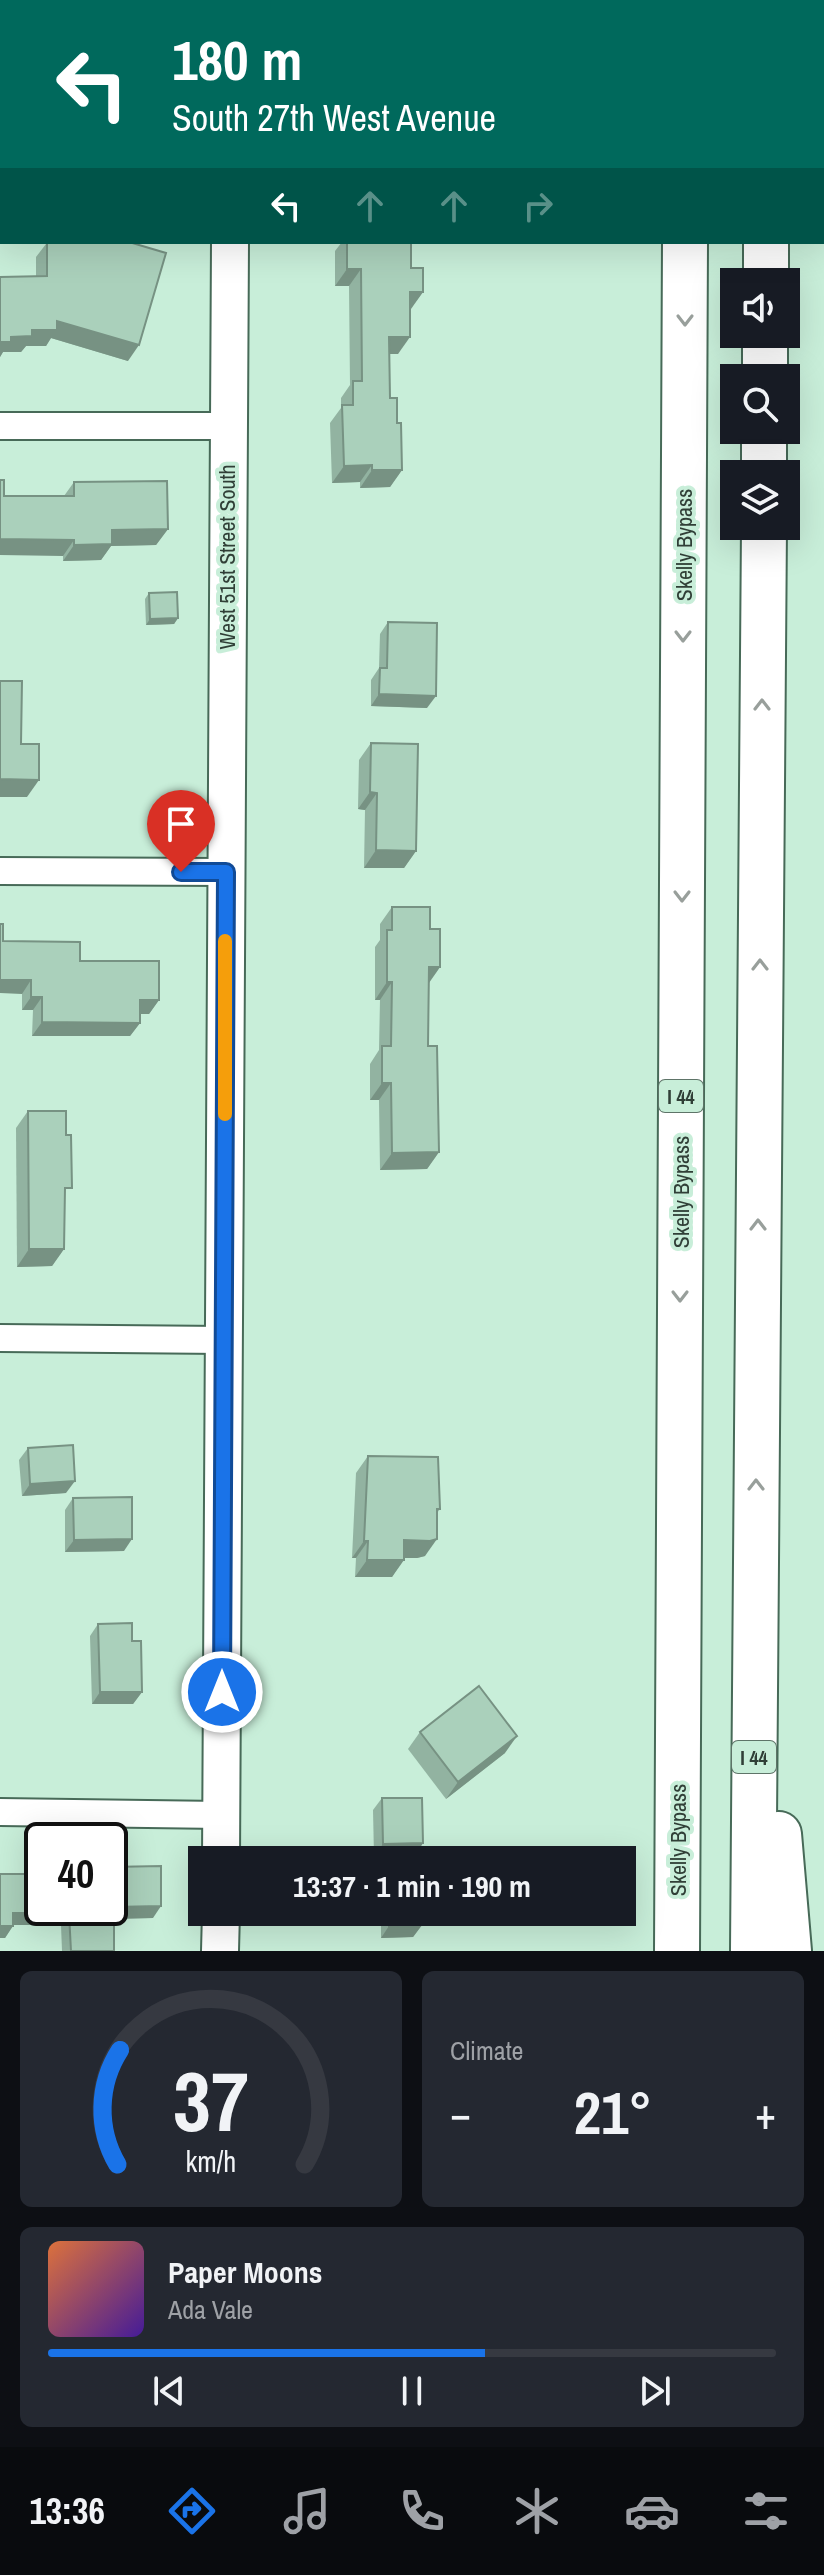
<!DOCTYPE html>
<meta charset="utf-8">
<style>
body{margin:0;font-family:"Archivo Narrow",sans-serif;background:#242831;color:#f1f3f6;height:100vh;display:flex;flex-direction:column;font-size:30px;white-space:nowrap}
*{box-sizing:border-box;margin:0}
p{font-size:26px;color:#9ea1a6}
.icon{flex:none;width:44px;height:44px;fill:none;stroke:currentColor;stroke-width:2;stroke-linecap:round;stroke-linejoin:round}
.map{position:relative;height:1951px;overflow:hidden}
.panel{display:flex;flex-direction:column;gap:20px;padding:20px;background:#0d0f14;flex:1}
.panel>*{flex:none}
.guide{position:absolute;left:0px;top:0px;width:824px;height:244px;box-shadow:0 8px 32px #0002;background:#00695c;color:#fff;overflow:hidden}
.tools{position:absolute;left:720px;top:268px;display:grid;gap:16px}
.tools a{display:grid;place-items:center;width:80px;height:80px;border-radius:0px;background:#171b24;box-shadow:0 8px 32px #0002;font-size:40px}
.speed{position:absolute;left:24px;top:1822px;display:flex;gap:16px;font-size:40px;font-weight:700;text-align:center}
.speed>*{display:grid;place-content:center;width:104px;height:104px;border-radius:50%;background:#171b24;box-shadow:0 8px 32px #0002;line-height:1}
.speed .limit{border:4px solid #111;border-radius:12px;background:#fff;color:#111}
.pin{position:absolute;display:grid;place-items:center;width:68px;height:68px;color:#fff;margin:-82px -34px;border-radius:50% 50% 50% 0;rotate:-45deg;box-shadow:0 0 8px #0007}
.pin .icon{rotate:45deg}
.me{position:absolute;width:88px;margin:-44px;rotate:0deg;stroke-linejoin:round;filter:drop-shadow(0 0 6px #0008)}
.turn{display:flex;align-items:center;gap:28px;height:168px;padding:0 40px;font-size:36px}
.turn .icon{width:104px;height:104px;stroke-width:2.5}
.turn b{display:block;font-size:56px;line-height:68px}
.lanes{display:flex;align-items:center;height:76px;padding:0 40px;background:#0003;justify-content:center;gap:40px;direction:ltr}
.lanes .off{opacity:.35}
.big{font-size:60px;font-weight:800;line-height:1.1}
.panel .widget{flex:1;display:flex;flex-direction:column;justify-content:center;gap:12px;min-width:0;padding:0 28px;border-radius:12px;background:#242831}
.panel .dial{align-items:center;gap:0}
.dial svg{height:208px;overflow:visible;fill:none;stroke:#363941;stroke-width:7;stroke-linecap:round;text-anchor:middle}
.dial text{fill:#f1f3f6;stroke:none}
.song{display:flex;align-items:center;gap:24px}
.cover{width:96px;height:96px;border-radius:12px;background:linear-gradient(135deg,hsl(20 70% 55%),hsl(260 70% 35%))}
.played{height:8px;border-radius:4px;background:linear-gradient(90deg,#1a73e8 60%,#363941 60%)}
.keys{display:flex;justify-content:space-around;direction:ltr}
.heat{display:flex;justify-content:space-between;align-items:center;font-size:44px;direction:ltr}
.panel .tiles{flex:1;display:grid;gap:20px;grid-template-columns:1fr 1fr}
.widget:last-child{grid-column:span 2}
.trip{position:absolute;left:188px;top:1846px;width:448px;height:80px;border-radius:0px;background:#171b24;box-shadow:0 8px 32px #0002;font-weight:800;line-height:80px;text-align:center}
.tabs{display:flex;height:128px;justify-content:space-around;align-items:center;background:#090b0e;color:#9ea1a6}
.tabs .icon{width:56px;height:56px}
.tabs .current{color:#1a73e8}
.tabs b{font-size:36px;color:#f1f3f6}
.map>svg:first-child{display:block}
</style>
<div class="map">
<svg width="824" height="1951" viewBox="0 0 824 1951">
<rect width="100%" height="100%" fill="#c8eed9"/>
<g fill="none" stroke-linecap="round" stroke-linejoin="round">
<defs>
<g id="street">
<path d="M0,426h228"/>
<path d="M0,871l226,1"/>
<path d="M0,1338l224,2"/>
<path d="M0,1812l221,3"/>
</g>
<g id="secondary">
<path d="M233,2v-2"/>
<path d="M221,1860l9,-1618"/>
<path d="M220,1951l1,-39"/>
</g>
<g id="highway">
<path d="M686,2v-2"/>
<path d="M768,2v-2"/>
<path d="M766,282v-40"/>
<path d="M765,378v-44"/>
<path d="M764,474v-44"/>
<path d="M779,1834l10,117"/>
<path d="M677,1951l8,-1709"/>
<path d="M753,1951l11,-1425"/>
</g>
</defs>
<use href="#street" stroke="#476a58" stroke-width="30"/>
<use href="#secondary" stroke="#476a58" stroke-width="40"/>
<use href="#highway" stroke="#476a58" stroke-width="48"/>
<use href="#street" stroke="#fff" stroke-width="26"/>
<use href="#secondary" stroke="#fff" stroke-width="36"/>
<use href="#highway" stroke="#fff" stroke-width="44"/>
</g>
<g fill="#92b3a1">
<path d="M2,18v40h-2l1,-38z"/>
<path d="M46,242h83l-1,119 -77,-23 -5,8h-20l-5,6h-18l-3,5v-80l36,-1v-19l10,-13z"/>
<path d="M342,242h69v26l12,24 -13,17 -12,45h-9l1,44 7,25 5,47 -12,17 -30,1v-6l-28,1 -2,-60 11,-15v-10l9,-13 -1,-99h-14v-35z"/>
<path d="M74,482l94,47 -12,16 -45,1 -10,14 -38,1v-5l-59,-60h60z"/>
<path d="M149,593l29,25 -4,6 -28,1 -1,-26z"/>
<path d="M388,622l39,86 -56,-2v-26l8,-12 1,-34z"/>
<path d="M371,743l45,108 -12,17h-40l1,-58 -7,-1 1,-49z"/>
<path d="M392,907l38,22 10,38 -11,16 -1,63 11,106 -12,17 -47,1 -1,-70h-9v-36l9,-14 1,-50h-5v-53l5,-7v-16z"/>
<path d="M3,941l77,20 79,39 -10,14h-9v9l-10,13h-98l1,-26h-11v-16z"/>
<path d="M28,1111l37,86 -1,52 -12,17 -35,1 -1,-139z"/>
<path d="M28,1448l38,45 -44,3 -3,-36z"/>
<path d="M368,1456l72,53 -3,4 -12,43 -8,2h-13l-12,19h-37l1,-19h-4l4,-85z"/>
<path d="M73,1498l51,53 -59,1v-42z"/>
<path d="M98,1624l44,68 -9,12h-41l-2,-68z"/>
<path d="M420,1732l85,21 -59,46 -38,-50z"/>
<path d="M382,1798l41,45 -8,12 -41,1 -1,-46z"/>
<path d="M0,1874l153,44 -39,1v32h-52l-1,-26h-48l-8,13h-5z"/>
<path d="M381,1912h41v13l-9,12 -32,1z"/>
</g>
<g fill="#779283">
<path d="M347,269h14l-12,17h-14z"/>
<path d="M410,292h13l-12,17h-13z"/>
<path d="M57,321l82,24 -11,16 -77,-23 -5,8h-20l-5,6h-18l-3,5v-15l11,-5z"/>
<path d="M389,337h21l-12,17h-21z"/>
<path d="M372,465l-12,17 -28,1 12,-17z"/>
<path d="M372,470h30l-12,17 -30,1z"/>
<path d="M168,529l-12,16 -45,1 -10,14 -38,1 11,-16 38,-15z"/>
<path d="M0,539l74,1 -11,16 -63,-1z"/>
<path d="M178,618l-4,6 -28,1 4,-6z"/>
<path d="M379,694l57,2 -9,12 -56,-2z"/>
<path d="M0,779l39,1 -12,17h-27z"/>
<path d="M370,792l7,1 -12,17 -7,-1z"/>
<path d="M376,850l40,1 -12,17h-40z"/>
<path d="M429,967h11l-12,17z"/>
<path d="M0,980h31l-9,14 -22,-1z"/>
<path d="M387,982h5l-12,18h-5z"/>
<path d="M31,997h11l-9,13h-11z"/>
<path d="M140,1000h19l-10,14h-19z"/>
<path d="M42,1022l98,1 -10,13h-98z"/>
<path d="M382,1083h9l-12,17h-9z"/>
<path d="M439,1152l-12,17 -47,1 12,-17z"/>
<path d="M29,1249h35l-12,17 -35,1z"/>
<path d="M75,1481l-9,12 -44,3 8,-12z"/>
<path d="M132,1539l-8,12 -59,1 9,-12z"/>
<path d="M437,1539l-12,17 -8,2h-25l12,-18z"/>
<path d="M364,1541h4l-12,17h-4z"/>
<path d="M367,1560h37l-12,17h-37z"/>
<path d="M100,1692h42l-9,12h-41z"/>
<path d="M517,1736l-12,17 -59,46 12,-17z"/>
<path d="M423,1843l-8,12 -41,1 9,-12z"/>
<path d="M161,1906l-8,12 -48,1 9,-12z"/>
<path d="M13,1913h56l-8,12h-56z"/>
<path d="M422,1925l-9,12 -32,1 8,-12z"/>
<path d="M0,1926h13l-8,12h-5z"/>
</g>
<g fill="#aad0bb" stroke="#779283" stroke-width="2">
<path d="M47,242h82l37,11 -27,92 -82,-24v9h-25v6l-21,1v5h-11v-65l47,-1z"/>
<path d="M347,242h64v26h12v24h-13v45h-21l1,61h7v25h4l1,47h-30v-5l-28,1 -2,-61h11v-24h9l-1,-112h-14z"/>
<path d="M0,480h4v16h70v-14l93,-1 1,48 -56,1v14l-38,1v-5l-74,-1v16z"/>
<path d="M177,592l1,26 -28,1 -1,-26z"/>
<path d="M388,622l49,1 -1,73 -57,-2 1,-26h7z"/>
<path d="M0,681h22l-1,63h18v36l-39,-1z"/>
<path d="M371,743l47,1 -2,107 -40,-1 1,-57 -7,-1z"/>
<path d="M392,907h38v22h10v38h-11l-1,79h9l2,106 -47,1 -1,-70h-9v-37h9l1,-64h-5v-52h5z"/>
<path d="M0,924h3v17l77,1v19h79v39h-19v23l-98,-1v-25h-11v-17h-31z"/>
<path d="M28,1111h38v24h5l1,53h-7l-1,61h-35z"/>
<path d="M73,1445l2,36 -45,3 -2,-36z"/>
<path d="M368,1456l70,1 2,52h-3v30l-7,2 -26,-1v20h-37l1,-19h-4z"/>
<path d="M132,1497v42l-58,1 -1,-42z"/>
<path d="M132,1623v18h9l1,51h-42l-2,-68z"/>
<path d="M479,1686l38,50 -59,46 -38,-50z"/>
<path d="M382,1798h40l1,45 -40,1z"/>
<path d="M161,1866v40l-47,1v44h-43l-2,-38h-56v13h-13v-52h42v34h68v-41z"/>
<path d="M389,1912h33v13l-33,1z"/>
</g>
<defs><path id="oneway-chevron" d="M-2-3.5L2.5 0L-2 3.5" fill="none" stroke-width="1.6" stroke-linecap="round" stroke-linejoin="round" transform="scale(2)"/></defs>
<g stroke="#989f9b">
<use href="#oneway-chevron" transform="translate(685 320) rotate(90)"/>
<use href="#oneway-chevron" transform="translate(683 636) rotate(90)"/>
<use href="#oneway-chevron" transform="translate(762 705) rotate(-90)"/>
<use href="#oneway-chevron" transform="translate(682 896) rotate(90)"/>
<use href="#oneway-chevron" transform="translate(760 965) rotate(-90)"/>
<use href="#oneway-chevron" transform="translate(758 1225) rotate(-90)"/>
<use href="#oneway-chevron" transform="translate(680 1296) rotate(90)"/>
<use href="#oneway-chevron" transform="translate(756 1485) rotate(-90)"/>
</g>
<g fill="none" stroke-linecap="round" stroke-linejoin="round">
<defs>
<path id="route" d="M181,872h45l-4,820"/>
</defs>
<use href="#route" stroke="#114b97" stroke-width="20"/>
<use href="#route" stroke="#1a73e8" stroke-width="14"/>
<path stroke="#f59e0b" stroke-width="14" d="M225,1114v-173"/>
</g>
<g text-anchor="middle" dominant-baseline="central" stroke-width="8" stroke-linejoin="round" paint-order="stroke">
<g fill="#c8eed9" stroke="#5e7468" stroke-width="2">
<rect x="659" y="1080" width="44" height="32" rx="6"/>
<rect x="732" y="1741" width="44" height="32" rx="6"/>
</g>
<g font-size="20" font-weight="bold" fill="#303f37">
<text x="681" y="1096">I 44</text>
<text x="754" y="1757">I 44</text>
</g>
<g font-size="22" fill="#303f37" stroke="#c8eed9">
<text transform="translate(684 545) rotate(-90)">Skelly Bypass</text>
<text transform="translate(227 557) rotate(-90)">West 51st Street South</text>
<text transform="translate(681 1192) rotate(-90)">Skelly Bypass</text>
<text transform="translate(678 1840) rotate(-90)">Skelly Bypass</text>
</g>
</g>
</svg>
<div class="tools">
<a><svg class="icon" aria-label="sound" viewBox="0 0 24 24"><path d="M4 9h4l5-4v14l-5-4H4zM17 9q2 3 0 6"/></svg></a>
<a><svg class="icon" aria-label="search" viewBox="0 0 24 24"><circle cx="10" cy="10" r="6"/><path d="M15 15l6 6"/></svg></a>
<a><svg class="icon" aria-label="layers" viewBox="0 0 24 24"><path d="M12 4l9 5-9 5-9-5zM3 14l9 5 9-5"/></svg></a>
</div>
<div class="speed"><div class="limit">40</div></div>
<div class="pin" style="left:181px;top:872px;background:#d93025"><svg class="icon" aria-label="arrive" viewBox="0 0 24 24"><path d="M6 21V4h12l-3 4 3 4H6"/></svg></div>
<svg class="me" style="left:222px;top:1692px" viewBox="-20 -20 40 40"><circle r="17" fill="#1a73e8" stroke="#fff" stroke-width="3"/><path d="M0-11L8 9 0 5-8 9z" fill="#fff"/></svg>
<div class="trip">13:37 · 1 min · 190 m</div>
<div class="guide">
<div class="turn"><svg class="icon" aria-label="left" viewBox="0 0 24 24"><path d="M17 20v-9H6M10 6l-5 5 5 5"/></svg><div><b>180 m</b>South 27th West Avenue</div></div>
<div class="lanes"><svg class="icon" aria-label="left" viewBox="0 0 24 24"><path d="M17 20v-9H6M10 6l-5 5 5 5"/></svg><svg class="icon off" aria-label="ahead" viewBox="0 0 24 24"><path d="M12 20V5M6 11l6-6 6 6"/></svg><svg class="icon off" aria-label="ahead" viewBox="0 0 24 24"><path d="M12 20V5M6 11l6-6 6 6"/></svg><svg class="icon off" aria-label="right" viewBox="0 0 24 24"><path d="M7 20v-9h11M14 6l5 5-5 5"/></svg></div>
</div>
</div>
<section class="panel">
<div class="tiles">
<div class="widget dial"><svg viewBox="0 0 100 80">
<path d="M14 69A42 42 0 1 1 86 69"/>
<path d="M14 69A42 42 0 0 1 15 25" stroke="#1a73e8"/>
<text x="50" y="56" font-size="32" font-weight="700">37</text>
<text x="50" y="72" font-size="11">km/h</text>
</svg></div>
<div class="widget"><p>Climate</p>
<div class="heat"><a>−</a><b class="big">21°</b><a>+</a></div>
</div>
<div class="widget">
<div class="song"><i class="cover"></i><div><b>Paper Moons</b><p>Ada Vale</p></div></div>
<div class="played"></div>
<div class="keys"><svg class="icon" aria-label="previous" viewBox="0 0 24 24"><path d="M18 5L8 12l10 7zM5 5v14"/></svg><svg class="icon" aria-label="pause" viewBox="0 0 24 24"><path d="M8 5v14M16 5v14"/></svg><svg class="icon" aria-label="next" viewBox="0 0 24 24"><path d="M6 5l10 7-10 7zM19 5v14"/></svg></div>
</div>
</div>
</section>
<nav class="tabs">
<b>13:36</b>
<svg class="icon current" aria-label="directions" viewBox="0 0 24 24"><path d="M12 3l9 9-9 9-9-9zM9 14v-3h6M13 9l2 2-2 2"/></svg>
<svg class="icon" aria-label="music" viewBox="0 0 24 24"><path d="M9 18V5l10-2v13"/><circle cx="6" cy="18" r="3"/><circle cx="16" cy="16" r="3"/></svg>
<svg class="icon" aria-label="phone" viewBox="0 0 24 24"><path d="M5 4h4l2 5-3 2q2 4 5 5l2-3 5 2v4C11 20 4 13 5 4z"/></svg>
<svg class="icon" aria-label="climate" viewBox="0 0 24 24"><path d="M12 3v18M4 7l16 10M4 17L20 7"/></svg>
<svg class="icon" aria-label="car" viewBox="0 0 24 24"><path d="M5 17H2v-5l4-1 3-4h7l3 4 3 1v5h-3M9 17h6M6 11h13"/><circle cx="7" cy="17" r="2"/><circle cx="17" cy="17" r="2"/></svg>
<svg class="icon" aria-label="filters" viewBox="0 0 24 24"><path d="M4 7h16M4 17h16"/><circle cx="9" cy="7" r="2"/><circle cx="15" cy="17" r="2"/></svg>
</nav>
